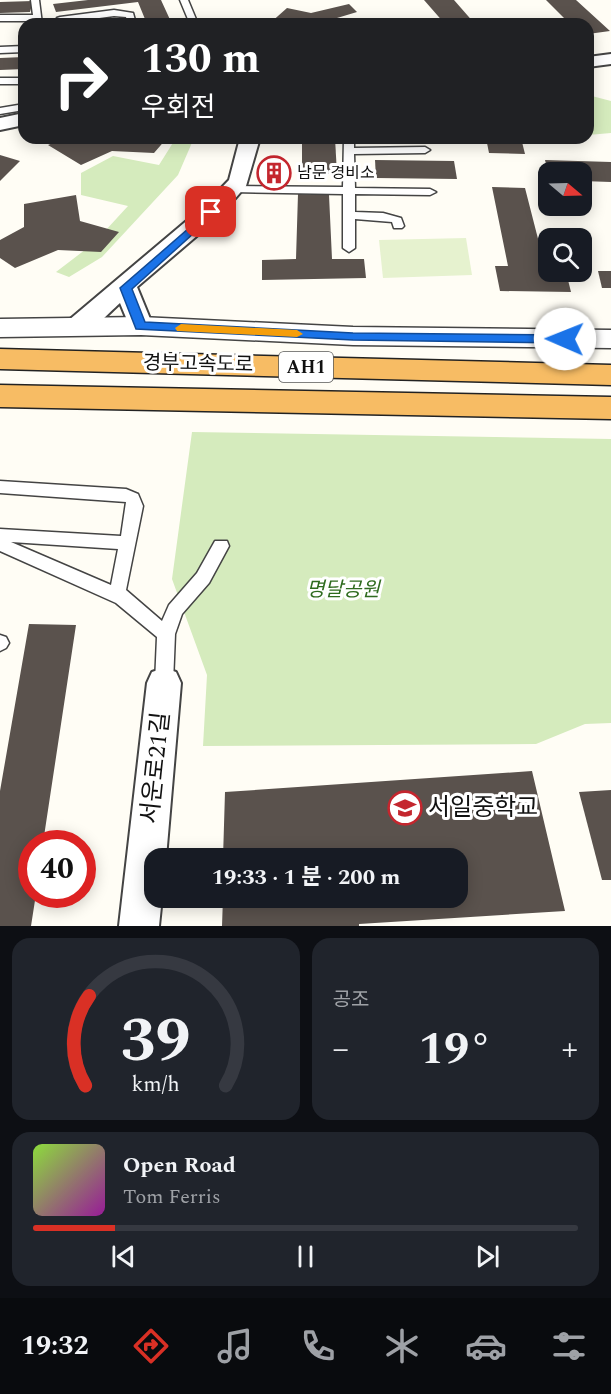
<!DOCTYPE html>
<html lang="ko">
<meta charset="utf-8">
<style>
body{margin:0;font-family:Spectral,"Noto Sans KR",serif;background:#20242c;color:#f1f3f6;height:100vh;display:flex;flex-direction:column;font-size:22px;white-space:nowrap}
*{box-sizing:border-box;margin:0}
p{font-size:20px;color:#9ea1a6}
.icon{flex:none;width:33px;height:33px;fill:none;stroke:currentColor;stroke-width:2;stroke-linecap:round;stroke-linejoin:round}
.map{position:relative;height:926px;overflow:hidden}
.panel{display:flex;flex-direction:column;gap:12px;padding:12px;background:#0d0f14;flex:1}
.panel>*{flex:none}
.banner{position:absolute;left:18px;top:18px;width:576px;height:126px;border-radius:18px;box-shadow:0 3px 15px #0003;background:#202124;color:#fff;overflow:hidden}
.needle{width:39px;rotate:109deg}
.tools{position:absolute;left:538px;top:162px;display:grid;gap:12px}
.tools a{display:grid;place-items:center;width:54px;height:54px;border-radius:12px;background:#171b24;box-shadow:0 3px 15px #0003;font-size:30px}
.speed{position:absolute;left:18px;top:830px;display:flex;gap:12px;font-size:30px;font-weight:700;text-align:center}
.speed>*{display:grid;place-content:center;width:78px;height:78px;border-radius:50%;background:#171b24;box-shadow:0 3px 15px #0003;line-height:1}
.speed .limit{border:9px solid #d22;background:#fff;color:#111}
.pin{position:absolute;display:grid;place-items:center;width:51px;height:51px;color:#fff;margin:-26px;border-radius:12px;box-shadow:0 3px 9px #0006}
.me{position:absolute;width:66px;margin:-33px;rotate:271deg;stroke-linejoin:round;filter:drop-shadow(0 0 4px #0008)}
.turn{display:flex;align-items:center;gap:21px;height:126px;padding:0 24px;font-size:27px}
.turn .icon{width:78px;height:78px;stroke-width:2.5}
.turn b{display:block;font-size:42px;line-height:51px}
.big{font-size:45px;font-weight:700;line-height:1.1}
.panel .widget{flex:1;display:flex;flex-direction:column;justify-content:center;gap:9px;min-width:0;padding:0 21px;border-radius:18px;background:#20242c}
.panel .dial{align-items:center;gap:0}
.dial svg{height:156px;overflow:visible;fill:none;stroke:#363941;stroke-width:7;stroke-linecap:round;text-anchor:middle}
.dial text{fill:#f1f3f6;stroke:none}
.song{display:flex;align-items:center;gap:18px}
.cover{width:72px;height:72px;border-radius:9px;background:linear-gradient(135deg,hsl(90 70% 55%),hsl(300 70% 35%))}
.played{height:6px;border-radius:3px;background:linear-gradient(90deg,#d93025 15%,#363941 15%)}
.keys{display:flex;justify-content:space-around;direction:ltr}
.heat{display:flex;justify-content:space-between;align-items:center;font-size:33px;direction:ltr}
.panel .tiles{flex:1;display:grid;gap:12px;grid-template-columns:1fr 1fr}
.widget:last-child{grid-column:span 2}
.trip{position:absolute;left:144px;top:848px;width:324px;height:60px;border-radius:18px;background:#171b24;box-shadow:0 3px 15px #0003;font-weight:700;line-height:60px;text-align:center}
.tabs{display:flex;height:96px;justify-content:space-around;align-items:center;background:#090b0e;color:#9ea1a6}
.tabs .icon{width:42px;height:42px}
.tabs .selected{color:#d93025}
.tabs b{font-size:27px;color:#f1f3f6}
.map>svg:first-child{display:block}
</style>
<div class="map">
<svg width="611" height="926" viewBox="0 0 611 926">
<rect width="100%" height="100%" fill="#fffdf5"/>
<g fill="#d5ebbd">
<path d="M588,95l23,6v32l-23,2z"/>
<path d="M176,138h18l-16,37 -76,82 -33,20 -13,-5 38,-29 34,-37 -47,-11v-22l32,-17 46,9z"/>
<path d="M192,432l419,7v284l-26,1 -49,20 -333,2 4,-71 -35,-96z"/>
</g>
<path fill="#e6f2cf" d="M466,238l6,37 -89,3 -4,-38z"/>
<g fill="#5a524d">
<path d="M88,0h73l11,24h-25l-9,-22 -82,10 -3,-8z"/>
<path d="M424,0h30l21,24h-30z"/>
<path d="M546,0h30l34,31 -22,3v-10h-18z"/>
<path d="M33,1l-3,11 -30,1v-11z"/>
<path d="M349,4l8,8 -40,12h-48l18,-16 24,5z"/>
<path d="M24,57v12l-24,1v-12z"/>
<path d="M65,138h102l-13,15 -42,-2 -31,14 -33,-20z"/>
<path d="M302,138h33l2,36h-35z"/>
<path d="M486,138h35l4,16 -36,-1z"/>
<path d="M0,155l20,6 -20,20z"/>
<path d="M375,160l79,1 3,18 -81,-1z"/>
<path d="M545,160l66,2v20l-29,-1v-9h-34z"/>
<rect x="264" y="166" width="21" height="14"/>
<path d="M492,187l33,1 21,82 20,2 5,20 -71,-1 -5,-25h13z"/>
<path d="M298,194l31,1 3,64h32l2,19 -104,2v-20l34,-1z"/>
<path d="M76,195l4,26 39,11 -18,20 -43,-2 -43,18 -15,-10v-18l24,-13v-23z"/>
<path d="M598,271h13v17h-9z"/>
<path d="M29,624l47,1 -33,218h-11v51h4l-5,32h-31v-135z"/>
<path d="M532,771l33,140 -206,13v2h-137l1,-29h235v-39h-235l2,-66z"/>
<path d="M611,790v90h-9l-23,-88z"/>
</g>
<g fill="none" stroke-linecap="round" stroke-linejoin="round">
<defs>
<g id="service">
<path d="M31,0h8l3,24h-8l-1,-3h-33v-6h33z"/>
<path d="M180,0h8l10,24h-8z"/>
<path d="M114,10l19,3 3,11h-8l-2,-7 -12,-1 -59,8 2,-6 3,-1z"/>
<path d="M24,46v6l-24,1v-6z"/>
<rect x="0" y="78" width="24" height="6"/>
<path d="M24,104v6l-24,4v-6z"/>
<path d="M344,138h10v10l71,-1 5,3 -5,3 -71,1 1,34 75,1 6,3 -6,3 -75,-1v18l28,1 18,5 3,8 -2,2h-8l-2,-6 -37,-3v29l-6,4 -6,-4v-54l-110,-2 -6,-3 6,-3 110,1z"/>
<path d="M0,481l126,8 12,5 5,12 -17,84 36,31 7,-16 28,-32 18,-32h12l2,5 -20,37 -27,31 -7,20 -2,49 -3,6 -6,2 -6,-2 -3,-6 2,-46 -41,-34 -116,-52v-22l121,7 5,-34 -126,-9zM11,542l107,7 -7,36z"/>
<path d="M0,635l6,2 3,6 -3,5 -6,3z"/>
</g>
<g id="minor">
<path d="M611,54v10l-23,3v-10z"/>
<path d="M24,113v12l-24,5v-12z"/>
<path d="M240,138h20l-14,48 -27,31 -82,70 16,39 -3,6 -9,2 -9,-2 -12,-29c-15,13 -30,34 -51,29l-3,-6 3,-6 134,-113 26,-27z"/>
<path d="M164,668l12,4 5,11 -15,175h-12v39h8l-3,29h-40l28,-243 5,-11z"/>
</g>
<path id="tertiary" d="M141,317l212,10 258,3v18l-258,-3 -212,-10 -141,2v-18z"/>
<g id="trunk">
<path d="M0,349l611,16v20l-611,-16z"/>
<path d="M0,385l611,12v22l-611,-12z"/>
</g>
</defs>
<use href="#service" stroke="#444" stroke-width="3"/>
<use href="#minor" stroke="#444" stroke-width="4"/>
<use href="#tertiary" stroke="#444" stroke-width="3"/>
<use href="#trunk" stroke="#222" stroke-width="3"/>
<use href="#service" fill="#fff" fill-rule="evenodd"/>
<use href="#minor" fill="#fff" fill-rule="evenodd"/>
<use href="#tertiary" fill="#fff" fill-rule="evenodd"/>
<use href="#trunk" fill="#f7bc64" fill-rule="evenodd"/>
</g>
<path fill="#1a73e8" stroke="#114b97" stroke-width="1.5" d="M211,209l5,3 -1,2 -83,75 13,33 208,11 212,2 6,4 -6,4 -212,-3 -217,-11 -16,-41z"/>
<path fill="#f59e0b" d="M181,324l116,6 6,4 -6,3 -120,-6 -2,-3z"/>
<defs>
<symbol id="building-ring" viewBox="-11 -11 22 22"><circle r="9.5" fill="#fff" stroke="#c4262e" stroke-width="1.5"/><path d="M-4-6H4V6H1V3H-1V6H-4ZM-2.5-4.3h1.7v1.8h-1.7ZM.8-4.3h1.7v1.8H.8ZM-2.5-1h1.7V.8h-1.7ZM.8-1h1.7V.8H.8Z" fill="#c4262e"/></symbol>
<symbol id="school-ring" viewBox="-11 -11 22 22"><circle r="9.5" fill="#fff" stroke="#c4262e" stroke-width="1.5"/><path d="M0-5L7-2L0 1L-7-2ZM-4 1L0 2.5L4 1V4Q0 6-4 4Z" fill="#c4262e"/></symbol>
</defs>
<g fill-rule="evenodd">
<use href="#building-ring" x="255" y="154" width="38" height="38"/>
<use href="#school-ring" x="386" y="789" width="38" height="38"/>
</g>
<g text-anchor="middle" dominant-baseline="central" stroke-width="6" stroke-linejoin="round" paint-order="stroke">
<g font-size="16" fill="#111" stroke="#fff" text-anchor="start">
<text x="297" y="173">남문 경비소</text>
</g>
<rect fill="#fff" stroke="#585858" stroke-width="1.5" x="279" y="352" width="54" height="30" rx="4.5"/>
<g font-size="18" font-weight="bold" fill="#111">
<text x="306" y="367">AH1</text>
</g>
<g font-size="20" fill="#111" stroke="#fff">
<text transform="translate(198 364) rotate(1)">경부고속도로</text>
</g>
<g font-size="20" font-style="italic" fill="#2f6b1f" stroke="#fff">
<text x="343" y="590">명달공원</text>
</g>
<g font-size="24" fill="#111" stroke="#fff">
<text transform="translate(156 768) rotate(-84)">서운로21길</text>
</g>
<g font-size="24" fill="#111" stroke="#fff" text-anchor="start">
<text x="428" y="808">서일중학교</text>
</g>
</g>
</svg>
<div class="tools">
<a><svg class="needle" viewBox="-14 -14 28 28"><path d="M0-13l5 13h-10z" fill="#e53935"/><path d="M0 13l5-13h-10z" fill="#9ea1a6"/></svg></a>
<a><svg class="icon" aria-label="search" viewBox="0 0 24 24"><circle cx="10" cy="10" r="6"/><path d="M15 15l6 6"/></svg></a>
</div>
<div class="speed"><div class="limit">40</div></div>
<div class="pin" style="left:211px;top:212px;background:#d93025"><svg class="icon" aria-label="arrive" viewBox="0 0 24 24"><path d="M6 21V4h12l-3 4 3 4H6"/></svg></div>
<svg class="me" style="left:565px;top:339px" viewBox="-20 -20 40 40"><circle r="19" fill="#fff"/><path d="M0-13L10 11 0 6-10 11z" fill="#1a73e8"/></svg>
<div class="trip">19:33 · 1 분 · 200 m</div>
<div class="banner">
<div class="turn"><svg class="icon" aria-label="right" viewBox="0 0 24 24"><path d="M7 20v-9h11M14 6l5 5-5 5"/></svg><div><b>130 m</b>우회전</div></div>
</div>
</div>
<section class="panel">
<div class="tiles">
<div class="widget dial"><svg viewBox="0 0 100 80">
<path d="M14 69A42 42 0 1 1 86 69"/>
<path d="M14 69A42 42 0 0 1 16 23" stroke="#d93025"/>
<text x="50" y="56" font-size="32" font-weight="700">39</text>
<text x="50" y="72" font-size="11">km/h</text>
</svg></div>
<div class="widget"><p>공조</p>
<div class="heat"><a>−</a><b class="big">19°</b><a>+</a></div>
</div>
<div class="widget">
<div class="song"><i class="cover"></i><div><b>Open Road</b><p>Tom Ferris</p></div></div>
<div class="played"></div>
<div class="keys"><svg class="icon" aria-label="previous" viewBox="0 0 24 24"><path d="M18 5L8 12l10 7zM5 5v14"/></svg><svg class="icon" aria-label="pause" viewBox="0 0 24 24"><path d="M8 5v14M16 5v14"/></svg><svg class="icon" aria-label="next" viewBox="0 0 24 24"><path d="M6 5l10 7-10 7zM19 5v14"/></svg></div>
</div>
</div>
</section>
<nav class="tabs">
<b>19:32</b>
<svg class="icon selected" aria-label="directions" viewBox="0 0 24 24"><path d="M12 3l9 9-9 9-9-9zM9 14v-3h6M13 9l2 2-2 2"/></svg>
<svg class="icon" aria-label="music" viewBox="0 0 24 24"><path d="M9 18V5l10-2v13"/><circle cx="6" cy="18" r="3"/><circle cx="16" cy="16" r="3"/></svg>
<svg class="icon" aria-label="phone" viewBox="0 0 24 24"><path d="M5 4h4l2 5-3 2q2 4 5 5l2-3 5 2v4C11 20 4 13 5 4z"/></svg>
<svg class="icon" aria-label="climate" viewBox="0 0 24 24"><path d="M12 3v18M4 7l16 10M4 17L20 7"/></svg>
<svg class="icon" aria-label="car" viewBox="0 0 24 24"><path d="M5 17H2v-5l4-1 3-4h7l3 4 3 1v5h-3M9 17h6M6 11h13"/><circle cx="7" cy="17" r="2"/><circle cx="17" cy="17" r="2"/></svg>
<svg class="icon" aria-label="filters" viewBox="0 0 24 24"><path d="M4 7h16M4 17h16"/><circle cx="9" cy="7" r="2"/><circle cx="15" cy="17" r="2"/></svg>
</nav>
